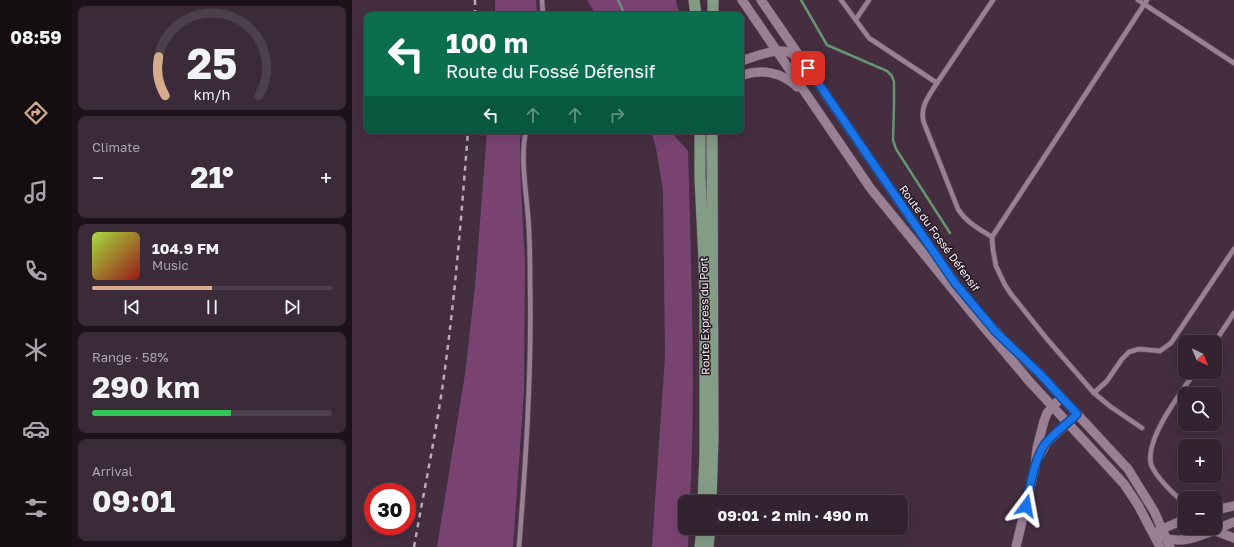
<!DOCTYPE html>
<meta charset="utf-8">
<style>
body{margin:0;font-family:"Golos Text",sans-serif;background:#3b2a38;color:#f1f3f6;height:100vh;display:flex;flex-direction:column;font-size:15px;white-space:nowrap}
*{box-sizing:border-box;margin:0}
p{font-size:13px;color:#a9a4ab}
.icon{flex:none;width:22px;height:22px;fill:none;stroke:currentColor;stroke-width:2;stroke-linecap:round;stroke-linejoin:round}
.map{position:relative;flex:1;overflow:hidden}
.side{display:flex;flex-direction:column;gap:6px;padding:6px;background:#1c131a;width:280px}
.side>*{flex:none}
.hud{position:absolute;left:12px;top:12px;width:380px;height:122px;border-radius:8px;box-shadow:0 4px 16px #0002,0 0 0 1px #4e3f4c;background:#0b6e4f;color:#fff;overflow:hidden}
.needle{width:26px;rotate:136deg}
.controls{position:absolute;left:826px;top:335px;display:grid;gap:8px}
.controls a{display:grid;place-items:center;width:44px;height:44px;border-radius:8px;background:#332230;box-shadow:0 4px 16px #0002,0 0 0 1px #4e3f4c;font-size:20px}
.speed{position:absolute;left:12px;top:483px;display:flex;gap:8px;font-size:20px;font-weight:700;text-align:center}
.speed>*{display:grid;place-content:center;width:52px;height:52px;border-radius:50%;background:#332230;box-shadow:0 4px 16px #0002,0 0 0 1px #4e3f4c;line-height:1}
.speed .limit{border:6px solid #d22;background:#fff;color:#111}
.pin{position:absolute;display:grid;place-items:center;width:34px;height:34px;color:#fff;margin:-17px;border-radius:8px;box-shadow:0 2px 6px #0006}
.me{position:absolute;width:44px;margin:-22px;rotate:13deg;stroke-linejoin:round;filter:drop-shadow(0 0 3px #0008)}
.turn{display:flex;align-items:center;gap:14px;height:84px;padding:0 16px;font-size:18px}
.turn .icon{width:52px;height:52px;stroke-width:2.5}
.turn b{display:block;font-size:28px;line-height:34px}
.lanes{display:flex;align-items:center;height:38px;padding:0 16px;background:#0003;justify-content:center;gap:20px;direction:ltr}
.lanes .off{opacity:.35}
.big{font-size:30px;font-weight:700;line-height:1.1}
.side .tile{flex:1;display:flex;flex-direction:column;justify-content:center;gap:6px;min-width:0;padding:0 14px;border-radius:8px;background:#3b2a38}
.side .dial{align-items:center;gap:0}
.dial svg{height:104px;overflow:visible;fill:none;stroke:#4e3f4c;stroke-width:7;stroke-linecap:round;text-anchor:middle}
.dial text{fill:#f1f3f6;stroke:none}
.song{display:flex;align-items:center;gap:12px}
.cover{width:48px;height:48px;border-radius:6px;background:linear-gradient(135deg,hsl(80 70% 55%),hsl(0 70% 35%))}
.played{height:4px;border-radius:2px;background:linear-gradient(90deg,#d6ab8b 50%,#4e3f4c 50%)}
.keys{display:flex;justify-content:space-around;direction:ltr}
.heat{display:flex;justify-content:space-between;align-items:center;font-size:22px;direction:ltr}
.charge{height:6px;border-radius:3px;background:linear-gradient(90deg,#34c759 58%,#4e3f4c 0)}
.trip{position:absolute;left:326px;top:495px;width:230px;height:40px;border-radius:8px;background:#332230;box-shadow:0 4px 16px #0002,0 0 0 1px #4e3f4c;font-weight:700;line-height:40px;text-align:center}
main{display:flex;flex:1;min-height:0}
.menu{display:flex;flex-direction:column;width:72px;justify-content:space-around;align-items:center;background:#140e13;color:#a9a4ab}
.menu .icon{width:28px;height:28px}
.menu .current{color:#d6ab8b}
.menu b{font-size:18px;color:#f1f3f6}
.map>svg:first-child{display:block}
</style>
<main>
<nav class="menu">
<b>08:59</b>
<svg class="icon current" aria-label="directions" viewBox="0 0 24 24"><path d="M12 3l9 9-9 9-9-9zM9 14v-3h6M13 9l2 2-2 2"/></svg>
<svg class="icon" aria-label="music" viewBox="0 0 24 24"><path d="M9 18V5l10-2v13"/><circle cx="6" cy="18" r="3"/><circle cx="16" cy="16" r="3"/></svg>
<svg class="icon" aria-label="phone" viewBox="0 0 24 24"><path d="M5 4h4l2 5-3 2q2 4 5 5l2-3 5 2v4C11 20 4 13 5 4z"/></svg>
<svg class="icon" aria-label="climate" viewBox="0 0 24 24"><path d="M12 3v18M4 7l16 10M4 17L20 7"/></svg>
<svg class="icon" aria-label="car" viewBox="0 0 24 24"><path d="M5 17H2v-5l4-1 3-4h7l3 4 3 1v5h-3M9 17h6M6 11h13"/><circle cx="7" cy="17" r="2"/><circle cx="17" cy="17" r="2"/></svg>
<svg class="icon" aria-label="filters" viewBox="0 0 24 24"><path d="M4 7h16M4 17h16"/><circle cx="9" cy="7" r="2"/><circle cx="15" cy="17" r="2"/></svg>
</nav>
<section class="side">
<div class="tile dial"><svg viewBox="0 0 100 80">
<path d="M14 69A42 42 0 1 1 86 69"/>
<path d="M14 69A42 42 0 0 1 9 39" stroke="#d6ab8b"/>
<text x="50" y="56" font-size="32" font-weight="700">25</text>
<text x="50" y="72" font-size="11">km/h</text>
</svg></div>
<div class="tile"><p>Climate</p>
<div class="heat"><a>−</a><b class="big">21°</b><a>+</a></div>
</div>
<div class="tile">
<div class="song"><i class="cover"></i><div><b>104.9 FM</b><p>Music</p></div></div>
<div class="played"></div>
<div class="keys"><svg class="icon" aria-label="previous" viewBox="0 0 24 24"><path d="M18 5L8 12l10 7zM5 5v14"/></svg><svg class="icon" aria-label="pause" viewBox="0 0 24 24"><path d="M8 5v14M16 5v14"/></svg><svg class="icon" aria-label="next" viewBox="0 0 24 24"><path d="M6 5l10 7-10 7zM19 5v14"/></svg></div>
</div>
<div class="tile"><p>Range · 58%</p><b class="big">290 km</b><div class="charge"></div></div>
<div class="tile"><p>Arrival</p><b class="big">09:01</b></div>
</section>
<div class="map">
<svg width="882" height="547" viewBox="0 0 882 547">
<rect width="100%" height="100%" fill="#442e40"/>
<g fill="#794371">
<path d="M143,0h41l1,15h-42z"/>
<path d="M235,0h89l3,15h-83z"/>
<path d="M135,131h35l-2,9v29l5,94 -1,128 -11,156h-76l28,-173 10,-87z"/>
<path d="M299,131h19l18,20c3,117 8,234 2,351h-5v26h4l-1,19h-36l13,-192 -2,-165 -7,-42z"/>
</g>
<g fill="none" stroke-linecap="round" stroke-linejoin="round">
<g stroke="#649471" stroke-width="2.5">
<path d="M266,0l7,15"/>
<path d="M449,0l26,45 60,26 5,5 2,6v24l-1,34 3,9 54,84"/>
</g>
<defs>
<g id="service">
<path d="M190,0l1,15"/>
<path d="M489,0l28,38 68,45 56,-83"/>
<path d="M786,0l96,63"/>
<path d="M504,19l13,-19"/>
<path d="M585,83c-8,13 -18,24 -13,40l34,86c8,13 21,20 34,28l155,-237"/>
<path d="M640,237l1,13 3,16 9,19 6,9 36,45 47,54 17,14 31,21"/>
<path d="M863,342l19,-29"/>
<path d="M742,393l13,-12 15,-22 7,-7 10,-3 21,2 11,-8 63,-94"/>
<path d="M833,503c-10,-7 -31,-28 -34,-39 -6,-26 30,-71 44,-92"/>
<path d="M167,547c7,-89 13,-178 11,-267 0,-22 0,-43 -2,-64 -2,-27 -8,-59 -2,-85"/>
</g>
<g id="minor">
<path d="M390,0l129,189 101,124 57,68 95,103 14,21 22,42"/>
<path d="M409,0l183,267 12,17"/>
<path d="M389,61c13,-4 34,-13 47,-9 4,1 7,4 10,7"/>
<path d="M389,76c19,-8 41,-4 56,11"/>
<path d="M641,328l18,20 28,25 89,96 26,42 16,36"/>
<path d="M688,455l7,-13 25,-23"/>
<path d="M863,510l19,-4"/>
<path d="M861,530l21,8"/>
<path d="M806,531l27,-12"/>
<path d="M811,537c22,10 50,-7 71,-15"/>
<path d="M664,547l19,-80 2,-19 7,-27 3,-8 10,-11"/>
</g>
<g id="primary">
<path d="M342,0l2,15"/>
<path d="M361,0v15"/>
<path d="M348,131v47l4,82 1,43v151l-2,48"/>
<path d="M359,502l2,-65 -1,-306"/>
<path d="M348,547l2,-19"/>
<path d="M356,547l2,-19"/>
</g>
</defs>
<use href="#service" stroke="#5d4a5a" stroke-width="6"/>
<use href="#minor" stroke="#5d4a5a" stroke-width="10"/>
<use href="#primary" stroke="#5d4a5a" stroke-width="12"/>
<use href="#service" stroke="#9a8095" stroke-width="4.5"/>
<use href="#minor" stroke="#9a8095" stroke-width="9"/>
<use href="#primary" stroke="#829c86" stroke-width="11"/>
<g stroke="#bcabb9" stroke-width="2.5" stroke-dasharray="5 5" stroke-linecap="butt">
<path d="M123,0v15"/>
<path d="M62,547c11,-62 24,-123 32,-186 10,-76 16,-153 22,-230"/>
</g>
</g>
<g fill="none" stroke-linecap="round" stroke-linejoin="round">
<defs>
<path id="route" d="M456,68l147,215 41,49 43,41 38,41c-10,10 -23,19 -32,30 -11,16 -15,43 -19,62"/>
</defs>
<use href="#route" stroke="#114b97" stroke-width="10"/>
<use href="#route" stroke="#1a73e8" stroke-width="7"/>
</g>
<g text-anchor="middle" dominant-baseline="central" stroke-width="3" stroke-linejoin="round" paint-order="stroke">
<g font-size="11" fill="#fdeefa" stroke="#241a22">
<text transform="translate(588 238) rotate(54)">Route du Fossé Défensif</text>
<text transform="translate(352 316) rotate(-91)">Route Express du Port</text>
</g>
</g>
</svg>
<div class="controls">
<a><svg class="needle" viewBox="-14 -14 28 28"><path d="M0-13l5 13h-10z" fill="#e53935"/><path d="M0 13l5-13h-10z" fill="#a9a4ab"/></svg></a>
<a><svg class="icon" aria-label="search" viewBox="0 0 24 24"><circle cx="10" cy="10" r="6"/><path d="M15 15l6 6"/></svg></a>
<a>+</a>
<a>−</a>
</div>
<div class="speed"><div class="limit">30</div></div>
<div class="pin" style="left:456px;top:68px;background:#d93025"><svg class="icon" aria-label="arrive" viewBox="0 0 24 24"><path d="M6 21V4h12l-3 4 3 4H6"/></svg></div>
<svg class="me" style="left:674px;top:506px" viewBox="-20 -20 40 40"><path d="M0-17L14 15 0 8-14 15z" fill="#1a73e8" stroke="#fff" stroke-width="4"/></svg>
<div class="trip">09:01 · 2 min · 490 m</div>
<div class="hud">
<div class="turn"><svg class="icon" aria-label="left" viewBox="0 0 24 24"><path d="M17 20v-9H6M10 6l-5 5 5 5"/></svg><div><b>100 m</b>Route du Fossé Défensif</div></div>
<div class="lanes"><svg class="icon" aria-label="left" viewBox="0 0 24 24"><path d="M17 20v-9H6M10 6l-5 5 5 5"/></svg><svg class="icon off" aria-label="ahead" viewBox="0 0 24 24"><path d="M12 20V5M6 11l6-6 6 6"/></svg><svg class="icon off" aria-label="ahead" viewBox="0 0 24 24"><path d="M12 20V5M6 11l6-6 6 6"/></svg><svg class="icon off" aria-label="right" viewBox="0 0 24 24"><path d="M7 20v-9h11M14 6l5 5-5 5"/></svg></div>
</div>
</div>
</main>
